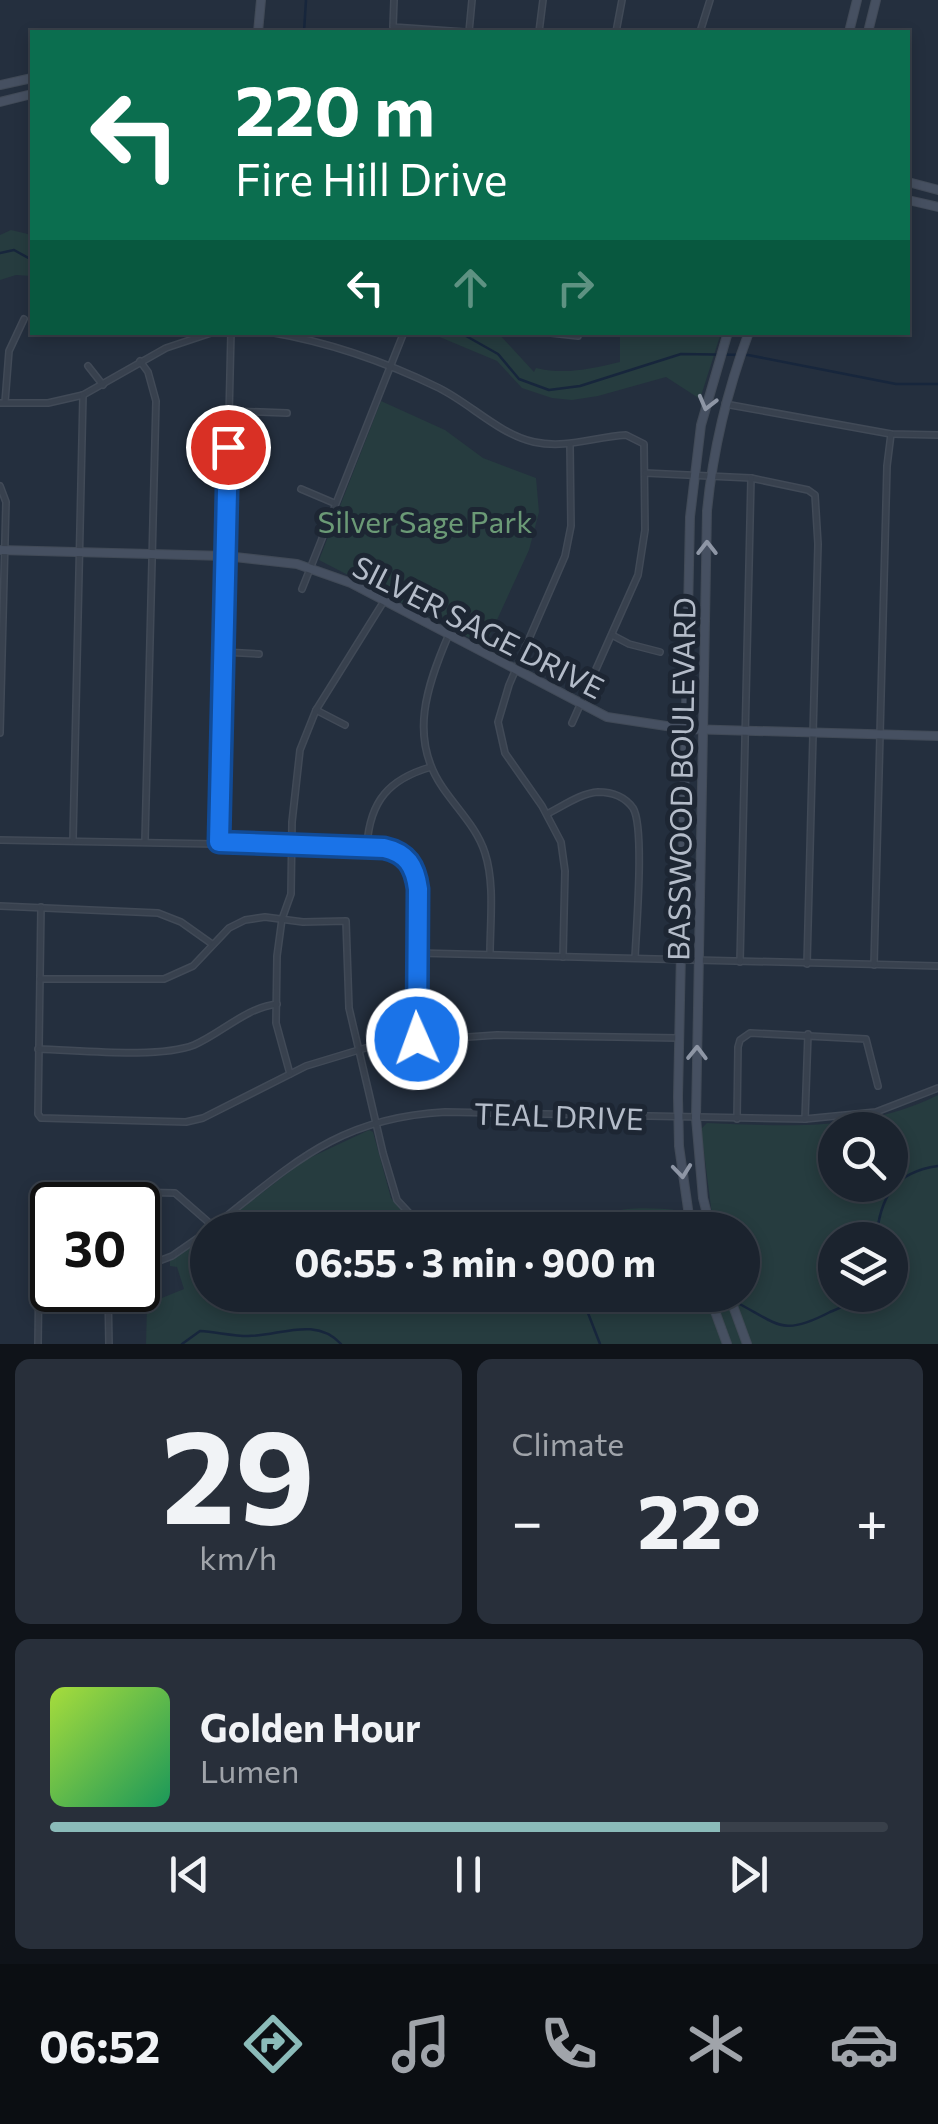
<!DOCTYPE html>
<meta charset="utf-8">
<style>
body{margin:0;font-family:Commissioner,sans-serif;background:#282f3a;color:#f1f3f6;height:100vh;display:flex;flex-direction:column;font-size:38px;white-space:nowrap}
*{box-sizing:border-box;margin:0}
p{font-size:32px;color:#a0a4aa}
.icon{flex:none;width:55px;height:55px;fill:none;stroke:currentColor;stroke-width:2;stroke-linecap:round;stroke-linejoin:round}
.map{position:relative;height:1344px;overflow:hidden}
.side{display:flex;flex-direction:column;gap:15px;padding:15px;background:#0f1319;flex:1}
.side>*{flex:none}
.hud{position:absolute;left:30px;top:30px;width:880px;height:305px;border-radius:0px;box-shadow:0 5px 15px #0003,0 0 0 2px #39404a;background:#0b6e4f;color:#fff;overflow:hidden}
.controls{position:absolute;left:818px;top:1112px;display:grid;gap:20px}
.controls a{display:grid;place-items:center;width:90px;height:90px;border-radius:50%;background:#1b232e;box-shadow:0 5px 15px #0003,0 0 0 2px #39404a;font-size:50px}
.speed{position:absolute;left:30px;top:1182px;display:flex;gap:20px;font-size:50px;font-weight:700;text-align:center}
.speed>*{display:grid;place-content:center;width:130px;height:130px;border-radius:50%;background:#1b232e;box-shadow:0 5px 15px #0003,0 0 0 2px #39404a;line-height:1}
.speed .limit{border:5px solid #111;border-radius:15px;background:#fff;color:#111}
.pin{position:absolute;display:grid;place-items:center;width:85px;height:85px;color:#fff;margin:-42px;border:5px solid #fff;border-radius:50%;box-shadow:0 2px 10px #0007}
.me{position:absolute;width:110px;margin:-55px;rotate:358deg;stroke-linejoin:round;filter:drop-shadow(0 0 8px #0008)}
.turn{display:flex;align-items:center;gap:35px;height:210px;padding:0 40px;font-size:45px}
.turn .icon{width:130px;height:130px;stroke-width:2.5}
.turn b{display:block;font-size:70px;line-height:85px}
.lanes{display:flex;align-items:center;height:95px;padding:0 40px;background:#0003;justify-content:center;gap:50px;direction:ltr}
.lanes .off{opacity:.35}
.big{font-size:75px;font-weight:700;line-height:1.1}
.side .tile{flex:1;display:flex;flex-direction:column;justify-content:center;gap:15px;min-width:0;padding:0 35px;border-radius:15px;background:#282f3a}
.side .dial{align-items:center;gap:0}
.dial b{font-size:130px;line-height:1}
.song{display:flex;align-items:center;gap:30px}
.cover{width:120px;height:120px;border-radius:15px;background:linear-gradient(135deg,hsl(80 70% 55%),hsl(150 70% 35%))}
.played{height:10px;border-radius:5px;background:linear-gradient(90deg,#8bbbb9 80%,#39404a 80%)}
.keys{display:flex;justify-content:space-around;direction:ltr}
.heat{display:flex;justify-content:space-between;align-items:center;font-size:55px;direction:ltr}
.side .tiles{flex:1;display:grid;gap:15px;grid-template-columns:1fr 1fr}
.tile:last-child{grid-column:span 2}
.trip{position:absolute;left:190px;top:1212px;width:570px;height:100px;border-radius:50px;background:#1b232e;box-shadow:0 5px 15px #0003,0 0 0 2px #39404a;font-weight:700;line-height:100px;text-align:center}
.tabs{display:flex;height:160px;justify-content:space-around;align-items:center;background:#0b0e12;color:#a0a4aa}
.tabs .icon{width:70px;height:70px}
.tabs .current{color:#8bbbb9}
.tabs b{font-size:45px;color:#f1f3f6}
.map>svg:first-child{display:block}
</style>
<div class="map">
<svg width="938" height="1344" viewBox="0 0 938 1344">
<rect width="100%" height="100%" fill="#242f3e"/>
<g fill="#263c3f" fill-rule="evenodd">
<path d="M11,230l21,5v41l-16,-1 -16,5v-45z"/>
<path d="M430,333h68l36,39 2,-4c30,7 54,1 84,-6v-29h101l-21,66 -34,-22 -68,19 -26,4 -20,-2 -30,-10 -25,-27z"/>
<path d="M381,401l64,29 38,28 53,20 3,34 -10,38 -44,96 -166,-86z"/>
<path d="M938,1095v249h-792l1,-40 37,-15 -7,-22 -7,-1v-5l37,-26 1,60h534v-65h-169c36,-31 94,-22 139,-15l-11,-86 6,-6c80,3 157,9 231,-28zM835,1130h55v55h-55zM835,1240h55v55h-55z"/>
<path d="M369,1130l4,2 18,66 28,32h-205l89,-69z"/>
</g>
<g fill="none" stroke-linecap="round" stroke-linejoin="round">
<g stroke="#17263c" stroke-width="2.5">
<path d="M304,32l2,-32"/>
<path d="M0,253l14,-3 18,10"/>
<path d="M459,332l39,22 21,25 30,11 31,-4 101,-32 67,1 148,29h42"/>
<path d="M876,1240c4,-43 18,-68 62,-74"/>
<path d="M581,1295l19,49"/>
<path d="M734,1301c46,24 48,36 96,11 12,-5 18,-7 27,-17"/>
<path d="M182,1344l18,-13c16,1 33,5 48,5 32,0 67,-20 93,8"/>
</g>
<defs>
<g id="street">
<path d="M394,0l-1,27 72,5"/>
<path d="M469,32l3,-32"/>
<path d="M539,32l4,-32"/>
<path d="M616,32l6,-32"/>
<path d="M700,32l10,-32"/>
<path d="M269,332c59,10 117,30 170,56 32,16 60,46 95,54 33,7 59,-5 92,-7l18,9 1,86 -7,45 -66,148"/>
<path d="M542,332l36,4"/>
<path d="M140,361l8,11 8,29 -11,440"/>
<path d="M88,366l15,19"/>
<path d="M5,402l4,-51 15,-32"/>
<path d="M0,403h48l35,-8 83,-47 48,-16"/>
<path d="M725,404l166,30 47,1"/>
<path d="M231,411l56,2"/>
<path d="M645,473l106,5 57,12 7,5 3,49 -11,420"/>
<path d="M0,486l6,16 -6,231"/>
<path d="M301,489l33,14"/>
<path d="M302,589l102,-257"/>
<path d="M449,634c-22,51 -41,104 -6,154 15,22 34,40 42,65 10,31 5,69 5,101"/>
<path d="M612,635l17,9 31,8"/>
<path d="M223,652l36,2"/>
<path d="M316,710l29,15"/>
<path d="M547,814c16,-8 34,-21 51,-22 14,0 27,5 35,16 12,19 3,123 2,150"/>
<path d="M0,840l383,7 17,6 12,12 6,24 -1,150"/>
<path d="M73,840l10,-445"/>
<path d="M219,843l12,-511"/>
<path d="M367,845c3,-44 22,-66 64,-78"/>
<path d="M0,906l158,7 23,9 31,22"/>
<path d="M41,907l-3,207 3,4 145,4 17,-4 103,-52 76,-23 115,-8 181,3"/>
<path d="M417,953l521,13"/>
<path d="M563,957l2,-86 -4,-29 -19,-36 -37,-53 -7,-31 11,-37 56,-129 6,-30 -1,-81"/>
<path d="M740,962l11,-484"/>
<path d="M874,965l13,-499 4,-32"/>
<path d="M40,979h124l29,-13 36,-38 16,-8 20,-3 38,5 43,-1 3,87 34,145 14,47 28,30"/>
<path d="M38,1049c41,1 120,10 156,-4 28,-12 51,-37 83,-41"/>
<path d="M290,1074l-14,-51 1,-67 5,-37 9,-25 1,-72 8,-72 16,-40 68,-109"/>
<path d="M737,1119l1,-72 2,-7 10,-7 116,6 12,47"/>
<path d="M805,1119l3,-85"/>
<path d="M209,1230c82,-64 126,-112 236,-118l360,7 71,-7 62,-24"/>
<path d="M138,1269l34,-13 36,-25"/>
<path d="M108,1290l1,54"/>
<path d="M38,1344l2,-154 135,3 39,34"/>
</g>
<g id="secondary">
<path d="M258,32l3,-32"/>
<path d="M849,32l8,-32"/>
<path d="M868,32l8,-32"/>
<path d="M0,85l32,-7"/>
<path d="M0,102l32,-8"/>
<path d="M908,182l30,8"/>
<path d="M908,200l30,7"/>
<path d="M0,550l226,6 71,8 54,19 256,134 79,12 252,7"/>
<path d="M691,1230l-12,-84 -1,-49 12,-580 11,-92 27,-93"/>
<path d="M711,1230l-8,-32 -7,-80 11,-607c6,-62 20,-120 42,-179"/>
<path d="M709,1295l18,49"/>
<path d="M729,1295l18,49"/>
</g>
</defs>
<use href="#street" stroke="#414a57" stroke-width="8"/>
<use href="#secondary" stroke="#414a57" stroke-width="10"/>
<use href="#street" stroke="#38414e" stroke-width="5"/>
<use href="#secondary" stroke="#465061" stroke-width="8"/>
</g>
<defs><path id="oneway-chevron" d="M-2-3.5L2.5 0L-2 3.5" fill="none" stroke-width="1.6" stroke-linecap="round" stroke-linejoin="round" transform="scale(2.5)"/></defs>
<g stroke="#8e96a5">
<use href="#oneway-chevron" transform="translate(707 403) rotate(105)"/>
<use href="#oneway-chevron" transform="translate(707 548) rotate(-90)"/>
<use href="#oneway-chevron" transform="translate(697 1053) rotate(-89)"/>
<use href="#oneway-chevron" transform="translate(682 1171) rotate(84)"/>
</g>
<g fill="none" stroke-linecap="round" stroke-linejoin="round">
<defs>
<path id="route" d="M228,447l-9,395 165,6c23,5 31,18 34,41l-1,150"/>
</defs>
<use href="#route" stroke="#114b97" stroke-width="25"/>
<use href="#route" stroke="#1a73e8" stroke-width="18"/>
</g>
<g text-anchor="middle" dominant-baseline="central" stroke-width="10" stroke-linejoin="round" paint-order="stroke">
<g font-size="30" fill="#6b9a76" stroke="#1d2633">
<text x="425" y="520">Silver Sage Park</text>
</g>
<g font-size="30" fill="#b4bcc9" stroke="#1d2633">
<text transform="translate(479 626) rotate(27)">SILVER SAGE DRIVE</text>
<text transform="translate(680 779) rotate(-89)">BASSWOOD BOULEVARD</text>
<text transform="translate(559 1115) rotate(2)">TEAL DRIVE</text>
</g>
</g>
</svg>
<div class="controls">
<a><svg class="icon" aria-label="search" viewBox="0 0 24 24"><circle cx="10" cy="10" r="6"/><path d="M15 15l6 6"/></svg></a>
<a><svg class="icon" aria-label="layers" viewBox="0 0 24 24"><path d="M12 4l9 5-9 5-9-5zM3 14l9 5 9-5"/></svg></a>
</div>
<div class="speed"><div class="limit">30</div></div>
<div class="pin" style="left:228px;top:447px;background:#d93025"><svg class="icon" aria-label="arrive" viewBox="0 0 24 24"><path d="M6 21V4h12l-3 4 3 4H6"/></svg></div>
<svg class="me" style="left:417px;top:1039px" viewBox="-20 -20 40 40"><circle r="17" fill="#1a73e8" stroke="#fff" stroke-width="3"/><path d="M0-11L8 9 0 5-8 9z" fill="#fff"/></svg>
<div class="trip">06:55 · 3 min · 900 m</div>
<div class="hud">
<div class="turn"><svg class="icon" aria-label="left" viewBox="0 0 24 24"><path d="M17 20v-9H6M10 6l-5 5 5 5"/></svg><div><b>220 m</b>Fire Hill Drive</div></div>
<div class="lanes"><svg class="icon" aria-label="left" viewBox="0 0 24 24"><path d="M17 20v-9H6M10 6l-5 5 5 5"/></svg><svg class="icon off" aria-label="ahead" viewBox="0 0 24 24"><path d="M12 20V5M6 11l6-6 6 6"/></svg><svg class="icon off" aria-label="right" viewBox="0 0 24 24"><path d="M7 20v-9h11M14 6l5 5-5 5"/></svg></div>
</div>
</div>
<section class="side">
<div class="tiles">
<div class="tile dial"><b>29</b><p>km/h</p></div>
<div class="tile"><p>Climate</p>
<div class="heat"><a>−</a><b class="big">22°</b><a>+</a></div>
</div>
<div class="tile">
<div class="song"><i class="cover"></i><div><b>Golden Hour</b><p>Lumen</p></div></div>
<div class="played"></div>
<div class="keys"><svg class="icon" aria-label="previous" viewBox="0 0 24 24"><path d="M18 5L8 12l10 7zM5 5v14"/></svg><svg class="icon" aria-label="pause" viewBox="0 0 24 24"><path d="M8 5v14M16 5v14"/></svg><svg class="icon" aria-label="next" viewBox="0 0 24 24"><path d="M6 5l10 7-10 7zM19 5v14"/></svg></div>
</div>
</div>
</section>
<nav class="tabs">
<b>06:52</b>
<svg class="icon current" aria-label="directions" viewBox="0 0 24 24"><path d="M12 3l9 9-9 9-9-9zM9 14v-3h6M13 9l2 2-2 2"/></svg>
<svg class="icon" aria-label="music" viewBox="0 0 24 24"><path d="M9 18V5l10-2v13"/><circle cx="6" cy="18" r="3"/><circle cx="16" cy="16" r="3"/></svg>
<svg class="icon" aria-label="phone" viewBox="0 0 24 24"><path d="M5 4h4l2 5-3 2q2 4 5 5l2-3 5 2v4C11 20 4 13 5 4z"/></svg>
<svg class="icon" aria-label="climate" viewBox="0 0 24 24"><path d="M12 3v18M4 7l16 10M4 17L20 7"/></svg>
<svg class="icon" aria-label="car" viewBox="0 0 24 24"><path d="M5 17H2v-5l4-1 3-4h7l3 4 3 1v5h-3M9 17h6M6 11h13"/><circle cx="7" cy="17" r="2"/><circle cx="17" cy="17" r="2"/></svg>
</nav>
